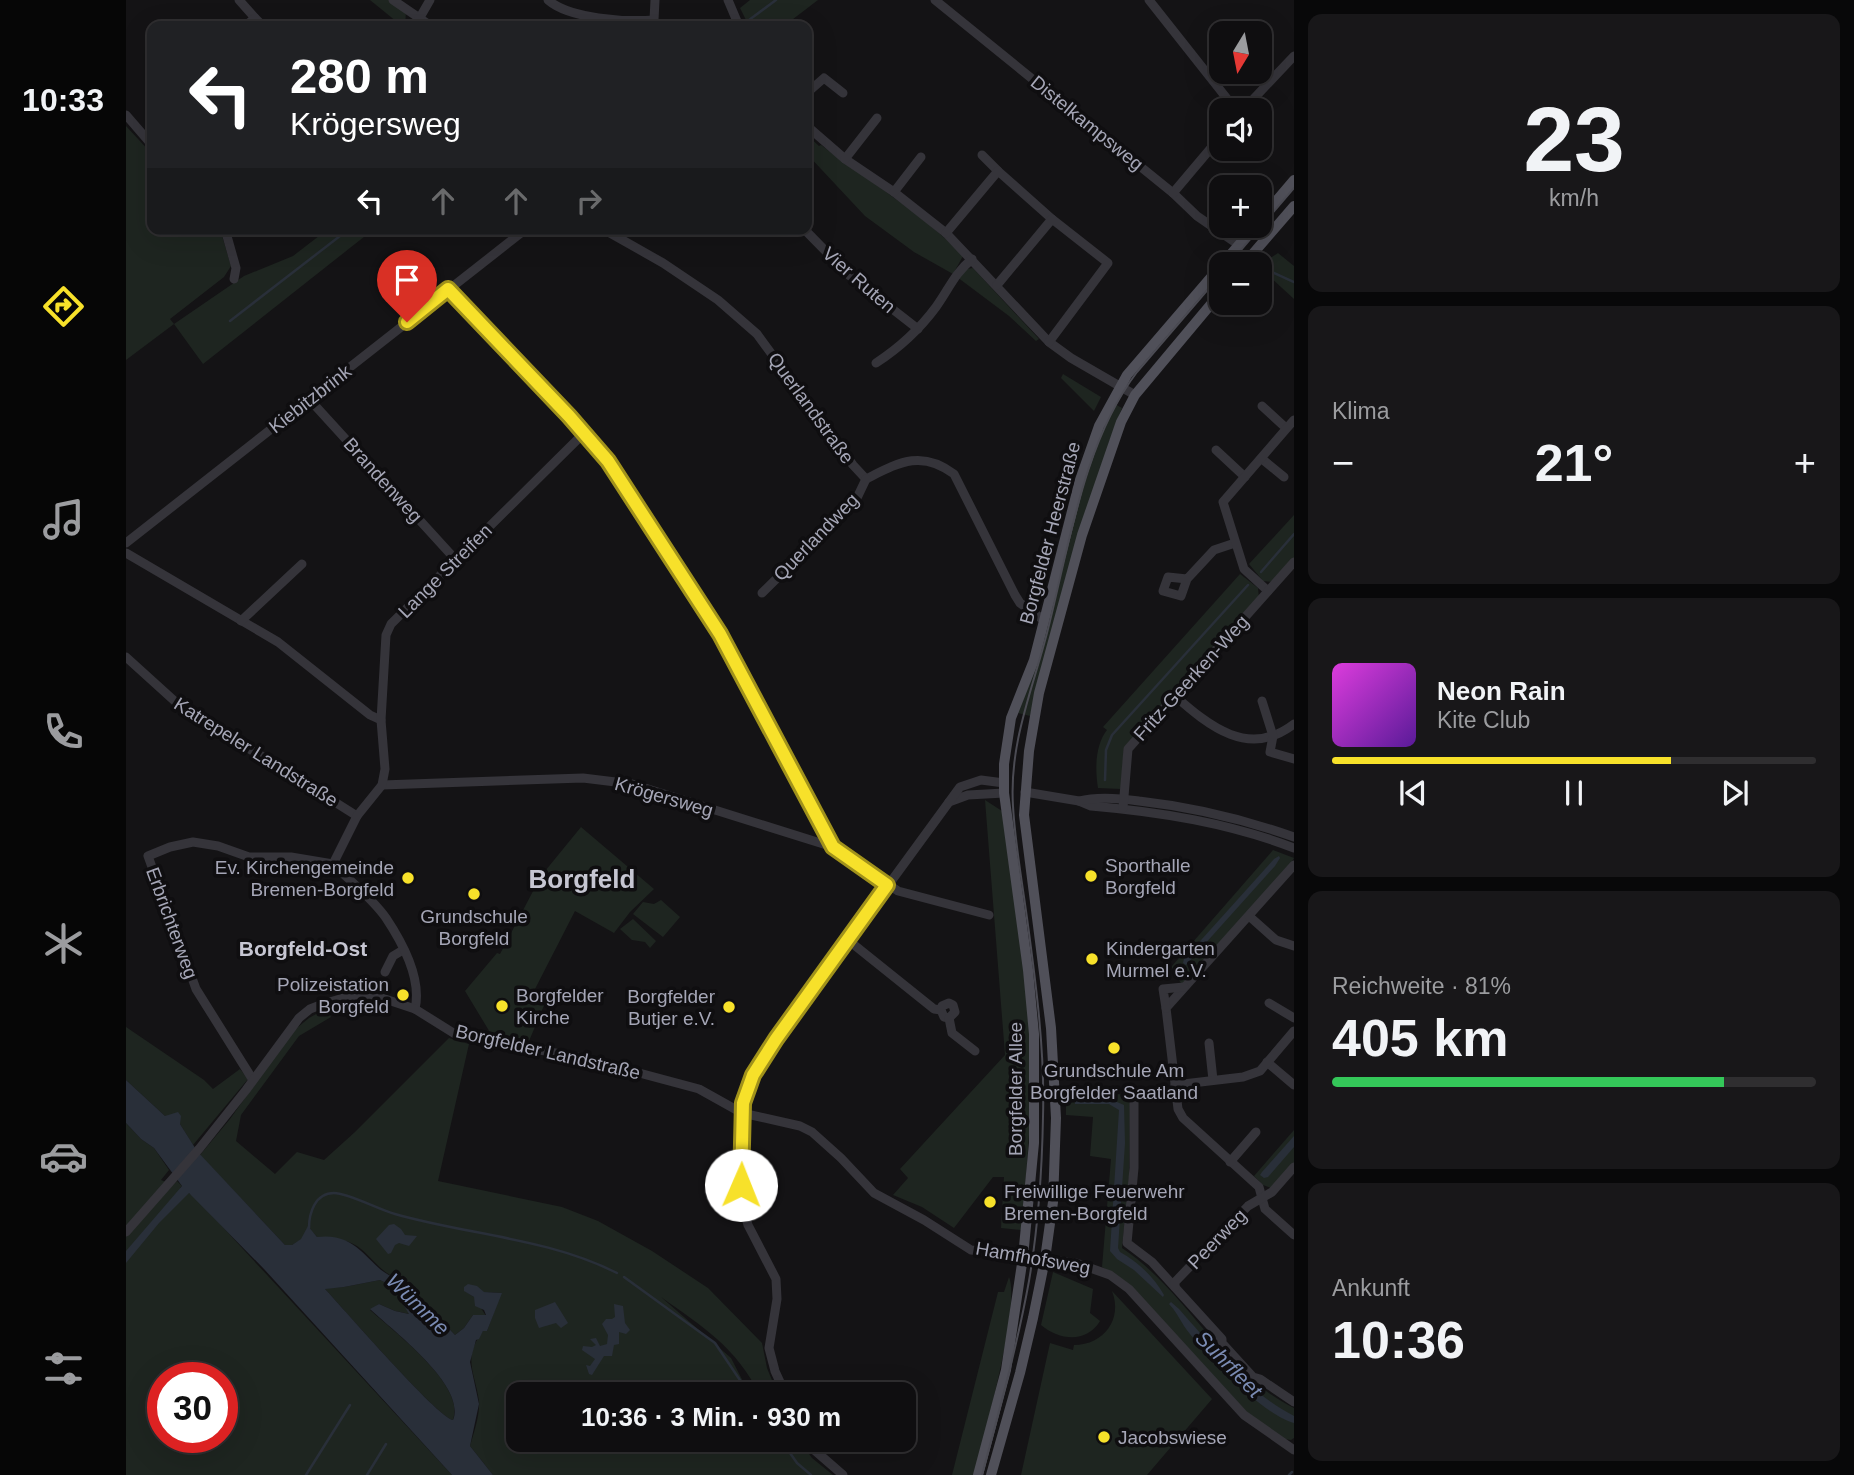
<!DOCTYPE html>
<html lang="de">
<meta charset="utf-8">
<style>
body{margin:0;font-family:Arial,sans-serif;background:#181719;color:#f1f3f6;height:100vh;display:flex;flex-direction:column;font-size:26px;white-space:nowrap}
*{box-sizing:border-box;margin:0}
p{font-size:23px;color:#9b9c9f}
.icon{flex:none;width:38px;height:38px;fill:none;stroke:currentColor;stroke-width:2;stroke-linecap:round;stroke-linejoin:round}
.map{position:relative;flex:1;overflow:hidden}
.panel{display:flex;flex-direction:column;gap:14px;padding:14px;background:#080809;width:560px}
.panel>*{flex:none}
.top-card{position:absolute;left:21px;top:21px;width:665px;height:214px;border-radius:14px;box-shadow:0 7px 28px #0002,0 0 0 2px #2f2e30;background:#202124;color:#fff;overflow:hidden}
.needle{width:46px;rotate:190deg}
.controls{position:absolute;left:1083px;top:21px;display:grid;gap:14px}
.controls a{display:grid;place-items:center;width:63px;height:63px;border-radius:14px;background:#0f0e10;box-shadow:0 7px 28px #0002,0 0 0 2px #2f2e30;font-size:35px}
.speed{position:absolute;left:21px;top:1362px;display:flex;gap:14px;font-size:35px;font-weight:700;text-align:center}
.speed>*{display:grid;place-content:center;width:91px;height:91px;border-radius:50%;background:#0f0e10;box-shadow:0 7px 28px #0002,0 0 0 2px #2f2e30;line-height:1}
.speed .limit{border:10px solid #d22;background:#fff;color:#111}
.pin{position:absolute;display:grid;place-items:center;width:60px;height:60px;color:#fff;margin:-72px -30px;border-radius:50% 50% 50% 0;rotate:-45deg;box-shadow:0 0 7px #0007}
.pin .icon{rotate:45deg}
.me{position:absolute;width:77px;margin:-38px;rotate:1deg;stroke-linejoin:round;filter:drop-shadow(0 0 5px #0008)}
.turn{display:flex;align-items:center;gap:24px;height:147px;padding:0 28px;font-size:32px}
.turn .icon{width:91px;height:91px;stroke-width:2.5}
.turn b{display:block;font-size:49px;line-height:60px}
.lanes{display:flex;align-items:center;height:66px;padding:0 28px;background:#0003;justify-content:center;gap:35px;direction:ltr}
.lanes .off{opacity:.35}
.big{font-size:52px;font-weight:800;line-height:1.1}
.panel .tile{flex:1;display:flex;flex-direction:column;justify-content:center;gap:10px;min-width:0;padding:0 24px;border-radius:14px;background:#181719}
.panel .dial{align-items:center;gap:0}
.dial b{font-size:91px;line-height:1}
.song{display:flex;align-items:center;gap:21px}
.cover{width:84px;height:84px;border-radius:10px;background:linear-gradient(135deg,hsl(300 70% 55%),hsl(270 70% 35%))}
.played{height:7px;border-radius:4px;background:linear-gradient(90deg,#f7e12a 70%,#2f2e30 70%)}
.keys{display:flex;justify-content:space-around;direction:ltr}
.heat{display:flex;justify-content:space-between;align-items:center;font-size:38px;direction:ltr}
.charge{height:10px;border-radius:5px;background:linear-gradient(90deg,#34c759 81%,#2f2e30 0)}
.trip{position:absolute;left:380px;top:1382px;width:410px;height:70px;border-radius:14px;background:#0f0e10;box-shadow:0 7px 28px #0002,0 0 0 2px #2f2e30;font-weight:800;line-height:70px;text-align:center}
main{display:flex;flex:1;min-height:0}
.dock{display:flex;flex-direction:column;width:126px;justify-content:space-around;align-items:center;background:#060606;color:#9b9c9f}
.dock .icon{width:49px;height:49px}
.dock .current{color:#f7e12a}
.dock b{font-size:32px;color:#f1f3f6}
.map>svg:first-child{display:block}
</style>
<main>
<nav class="dock">
<b>10:33</b>
<svg class="icon current" aria-label="directions" viewBox="0 0 24 24"><path d="M12 3l9 9-9 9-9-9zM9 14v-3h6M13 9l2 2-2 2"/></svg>
<svg class="icon" aria-label="music" viewBox="0 0 24 24"><path d="M9 18V5l10-2v13"/><circle cx="6" cy="18" r="3"/><circle cx="16" cy="16" r="3"/></svg>
<svg class="icon" aria-label="phone" viewBox="0 0 24 24"><path d="M5 4h4l2 5-3 2q2 4 5 5l2-3 5 2v4C11 20 4 13 5 4z"/></svg>
<svg class="icon" aria-label="climate" viewBox="0 0 24 24"><path d="M12 3v18M4 7l16 10M4 17L20 7"/></svg>
<svg class="icon" aria-label="car" viewBox="0 0 24 24"><path d="M5 17H2v-5l4-1 3-4h7l3 4 3 1v5h-3M9 17h6M6 11h13"/><circle cx="7" cy="17" r="2"/><circle cx="17" cy="17" r="2"/></svg>
<svg class="icon" aria-label="filters" viewBox="0 0 24 24"><path d="M4 7h16M4 17h16"/><circle cx="9" cy="7" r="2"/><circle cx="15" cy="17" r="2"/></svg>
</nav>
<div class="map">
<svg width="1168" height="1475" viewBox="0 0 1168 1475">
<rect width="100%" height="100%" fill="#141315"/>
<g fill="#1e2520" fill-rule="evenodd">
<path d="M244,0h19l17,12 -1,14h-3z"/>
<path d="M624,0h68l-34,26h-35l-9,-18z"/>
<path d="M0,126l26,28v75h68l11,37 -7,11 -54,42 4,5 70,-48 49,-20 35,-27h46l-171,135 -29,-40 -48,36z"/>
<path d="M681,135l12,11 2,-1c48,37 100,67 142,111l-10,18 -39,-22 -49,-36 -58,-62z"/>
<path d="M1152,253l16,13v33l-34,-31v-3z"/>
<path d="M847,268l66,71 -3,2 -27,-25 -52,-39 9,-8z"/>
<path d="M937,374l38,23 -7,14 -33,-33z"/>
<path d="M987,403l9,5 -13,34 -79,274 -12,-3 64,-229z"/>
<path d="M1168,515v44l-22,23 -9,-1 -14,-17z"/>
<path d="M1114,574l18,14 1,10 -135,150 -3,41 -23,-1c-3,-18 -3,-43 9,-58l-4,-3z"/>
<path d="M859,800l17,11c10,77 24,155 28,233 3,62 -3,124 -9,186l-20,-2 3,-51h-11l-39,51 -32,-21 -29,-12 15,-17 -8,-9 105,-114z"/>
<path d="M455,827l73,62 -24,23 -16,21 -39,-22 -40,78 10,14 -16,38 -38,-7 -26,-43 32,-38 3,1 41,-78z"/>
<path d="M1147,850l21,8 -4,7 -108,119 -10,-12v-6z"/>
<path d="M535,900l19,17 -17,20 -30,-23 10,-12 11,2z"/>
<path d="M507,919l23,22 -6,7 -5,-6 -13,-2 -12,-11z"/>
<path d="M201,1008l4,9 -32,19 -58,79 -5,26 39,33 22,-22 27,8 31,-28 94,-94 20,6 -31,137 124,26 36,14 54,30 56,37 54,55 5,25 11,27h-18c-25,-49 -56,-67 -99,-98l70,61 19,37h-232v45h281l13,18 21,17h-340l-23,-29c4,-14 10,-31 9,-45 -4,-29 -17,-43 4,-70h4l14,-38 -36,-2 9,6 12,19 -13,-1 -9,13 -9,7 -53,-56c-19,-2 -30,-23 -45,-33 -12,-8 -27,-7 -40,-9l-9,-10 -6,12 -10,6h-7l-85,-90 30,-36 62,-87 17,-14z"/>
<path d="M0,1027l78,53 9,9 27,-20 8,10 -55,66 -13,-21 -15,-8 -39,-36z"/>
<path d="M940,1091l64,4 -1,82 -7,71c65,43 100,125 172,160v30l-3,2 -7,-1 -39,-28 -120,-130 -23,-14 9,-108 -21,-3 3,-39 -27,-2z"/>
<path d="M0,1123l15,16 13,9 15,22 -8,10 12,5 4,-4 5,5 -2,2 14,8 258,279h-326zM37,1377h59v60h-59z"/>
<path d="M1168,1130v33l-23,25 -8,-3 -9,-9z"/>
<path d="M927,1272l40,17 -3,24 10,8c-13,22 -40,20 -59,4z"/>
<path d="M883,1277c12,27 -26,164 -35,198h-22l46,-183h6z"/>
<path d="M254,1280l12,6 18,28 -15,-3 -16,-7 -9,6c23,21 97,76 83,110 -16,-3 -111,-113 -129,-132l20,-1z"/>
<path d="M986,1291l100,108 -65,76h-126l29,-132 23,7 1,-5c30,0 49,-26 38,-54z"/>
</g>
<g fill="#292f39" fill-rule="evenodd">
<path d="M1153,856l1,2 -5,8 -89,99 -3,-2 1,-4 90,-100z"/>
<path d="M0,1080l39,36 13,-4 3,4 -1,8 17,27 88,94h7l9,-6 7,-13 9,11c47,-6 53,39 85,42l53,56 9,-7 9,-13h13l-2,-5 -9,-4 -1,-9 -10,-6v-4l4,-3 9,2 7,6 18,1 -15,38h-4l-4,8 -3,1 -6,22 9,42 -9,42 23,29h-41l-188,-206 -75,-76 -30,30 -33,40v-12l56,-65 -28,-38 -13,-9 -15,-16zM254,1280l12,6 17,28 -14,-3 -16,-7 -9,5c23,22 97,77 83,111 -16,-3 -110,-112 -128,-131l19,-2z"/>
<path d="M948,1097l36,2 14,6 1,38 -7,105 2,4c18,10 34,25 44,43l-1,2 -29,-27 -17,-11 -7,-8 9,-141 -10,-6h-34z"/>
<path d="M1168,1136v11l-26,30 -4,1 -4,-3 2,-3z"/>
<path d="M268,1224l7,5 4,6 12,1 -8,10 -10,-3 -4,2 -4,8 -3,1 -12,-15 13,-14z"/>
<path d="M429,1302l13,21 -7,5 -5,-5 -17,5 -4,-10v-8z"/>
<path d="M1045,1302l8,7c35,39 67,82 115,107v7c-30,-7 -92,-71 -110,-97 -5,-8 -9,-16 -15,-22z"/>
<path d="M488,1304l9,2 2,17 5,7 -4,4 -7,-2v12l-5,1 -2,11h-8l-12,19 -3,-1 -3,-9 4,1 5,-7 -13,-9 1,-4 9,1 4,-2 -6,-6 6,-1 4,8 7,-2 1,-9 -6,-11 4,-5h6l3,-2z"/>
</g>
<g fill="none" stroke-linecap="round" stroke-linejoin="round">
<g stroke="#292f39" stroke-width="2.5">
<path d="M619,23l31,-23"/>
<path d="M1137,268l31,14"/>
<path d="M104,321l119,-92"/>
<path d="M1135,572l33,-38"/>
<path d="M979,780l1,-30 6,-15 136,-150"/>
<path d="M183,1228c0,-15 6,-35 25,-35 14,0 46,17 61,21 73,21 153,24 222,59"/>
<path d="M498,1277l91,66 35,52"/>
<path d="M655,1440l16,23 14,12"/>
<path d="M180,1475l44,-70"/>
<path d="M241,1475l19,-31"/>
<path d="M1163,1475l3,-3"/>
</g>
<g stroke="#35343a" stroke-width="9">
<path d="M113,0l16,18"/>
<path d="M267,0l38,26"/>
<path d="M422,0c22,19 77,22 106,20l1,-20"/>
<path d="M602,0l11,26"/>
<path d="M809,0l238,193 24,23 42,29"/>
<path d="M1023,0l87,110"/>
<path d="M119,26l10,-8 8,8"/>
<path d="M289,26l15,-26"/>
<path d="M681,93l17,-15 19,15"/>
<path d="M1117,110l51,-54"/>
<path d="M0,115l26,30"/>
<path d="M681,126l38,33 49,33 52,41 103,109 22,16 64,37"/>
<path d="M856,155l16,16"/>
<path d="M719,159l32,-41"/>
<path d="M768,192l27,-35"/>
<path d="M1047,193l49,-58"/>
<path d="M99,229l11,39 -2,11"/>
<path d="M477,229l60,34 55,37 39,34 96,131 13,14"/>
<path d="M678,229l46,47 68,53"/>
<path d="M820,233l52,-62 54,48"/>
<path d="M871,285l55,-66 56,44 -59,79"/>
<path d="M322,289l121,127 39,45 112,173 113,213"/>
<path d="M750,363c23,-15 43,-33 60,-56 13,-18 18,-33 36,-48"/>
<path d="M184,400l145,159"/>
<path d="M1136,406l24,22"/>
<path d="M1090,450l29,27"/>
<path d="M1136,459l22,18"/>
<path d="M740,479c32,-16 55,-30 88,-5l61,121 5,8 25,18"/>
<path d="M0,543l400,-314"/>
<path d="M0,553l152,89 92,73 11,5"/>
<path d="M1061,579l-19,-2 -5,14 18,5 6,-17 27,-29 21,-7"/>
<path d="M1142,591l-24,-22 -21,-67 71,-82"/>
<path d="M636,593l94,-93 10,-21"/>
<path d="M115,621l61,-57"/>
<path d="M0,657l64,58 75,43 92,58"/>
<path d="M1049,696c34,30 74,63 119,28"/>
<path d="M1136,701l11,35 -3,16 24,7"/>
<path d="M256,785l201,-7 49,6 201,63 65,44 91,24"/>
<path d="M899,792l54,9 12,5c70,6 138,17 203,42"/>
<path d="M953,801c19,-5 40,-3 60,0 54,6 104,18 155,36"/>
<path d="M823,802l19,-7 36,-2"/>
<path d="M997,808l5,-59 166,-187"/>
<path d="M1168,865l-128,143 12,101 5,9 76,69 6,22 29,26"/>
<path d="M1123,916l27,24 18,6"/>
<path d="M722,940l86,69 7,1 3,7 5,1 6,-6 -2,-7 -4,-2 -7,3 -1,4"/>
<path d="M259,972l8,-16 10,-6"/>
<path d="M1143,1003l25,15"/>
<path d="M1040,1008l-3,-19 21,-2"/>
<path d="M289,1009c7,-30 -13,-67 -29,-91 -14,-20 -36,-37 -53,-54l24,-48 25,-31 3,-16 -4,-49 5,-85 5,-11 193,-191"/>
<path d="M823,1018l3,15 23,18"/>
<path d="M1083,1043l4,37"/>
<path d="M1141,1062l27,23"/>
<path d="M127,1080l-57,-91 -48,-133 22,-9 23,-5 25,4 31,11h42l42,7"/>
<path d="M1049,1085l68,-8 17,-6 34,-40"/>
<path d="M1050,1090l-42,5v73l-7,75 25,19 70,77v4l31,34 7,2 34,23"/>
<path d="M1104,1162l26,-30"/>
<path d="M0,1232l73,-83 47,-59 53,-72 11,-9 13,-5 27,-8 20,-2 45,15 40,25 132,25 112,30 43,24 58,13 12,6 29,26 33,35 50,27 47,30 105,13 34,12 19,14 115,126 50,35"/>
<path d="M1049,1287v-5l73,-76 24,-14 22,-25"/>
<path d="M660,1395l-11,-24 -6,-23 8,-49 -1,-20 -28,-54 -5,-18 -2,-22 2,-82 10,-28 23,-36 184,-252 21,-7 23,3"/>
<path d="M680,1440l6,8 31,27"/>
</g>
<g stroke="#505059" stroke-width="10">
<path d="M1134,220l34,-40"/>
<path d="M1118,264l50,-58"/>
<path d="M852,1475l28,-105 17,-113 11,-114v-109l-6,-64 -24,-177v-29l7,-46 23,-58 46,-180 19,-54 28,-51 128,-149"/>
<path d="M865,1475l29,-102 13,-55 12,-59 8,-57 3,-84 -5,-90 -27,-213 5,-64 10,-58 43,-158 39,-113 14,-27 87,-104"/>
</g>
<g stroke="#4b4b53" stroke-width="2">
<path d="M1103,264l65,-76"/>
<path d="M856,1475c17,-64 35,-128 47,-194 9,-53 13,-110 14,-164 2,-66 -7,-133 -16,-199 -5,-37 -12,-75 -14,-112 -4,-62 19,-115 34,-173 22,-86 36,-190 90,-261l85,-99"/>
</g>
</g>
<g fill="none" stroke-linecap="round" stroke-linejoin="round">
<defs>
<path id="route" d="M281,322l41,-33 121,127 39,45 112,173 113,213 54,38 -111,154 -23,36 -10,28 -2,82"/>
</defs>
<use href="#route" stroke="#a1921b" stroke-width="18"/>
<use href="#route" stroke="#f7e12a" stroke-width="12"/>
</g>
<g fill="#f7e12a" stroke="#0f0e10" stroke-width="2.5">
<circle cx="965" cy="876" r="7"/>
<circle cx="282" cy="878" r="7"/>
<circle cx="348" cy="894" r="7"/>
<circle cx="966" cy="959" r="7"/>
<circle cx="277" cy="995" r="7"/>
<circle cx="376" cy="1006" r="7"/>
<circle cx="603" cy="1007" r="7"/>
<circle cx="988" cy="1048" r="7"/>
<circle cx="864" cy="1202" r="7"/>
<circle cx="978" cy="1437" r="7"/>
</g>
<g text-anchor="middle" dominant-baseline="central" stroke-width="7" stroke-linejoin="round" paint-order="stroke">
<g font-size="19" fill="#a5a6b6" stroke="#0f0e10">
<text transform="translate(961 123) rotate(39)">Distelkampsweg</text>
<text transform="translate(733 280) rotate(41)">Vier Ruten</text>
<text transform="translate(184 399) rotate(-38)">Kiebitzbrink</text>
<text transform="translate(685 408) rotate(54)">Querlandstraße</text>
<text transform="translate(257 480) rotate(48)">Brandenweg</text>
<text transform="translate(924 533) rotate(-75)">Borgfelder Heerstraße</text>
<text transform="translate(690 537) rotate(-46)">Querlandweg</text>
<text transform="translate(319 571) rotate(-45)">Lange Streifen</text>
<text transform="translate(1065 678) rotate(-48)">Fritz-Geerken-Weg</text>
<text transform="translate(130 752) rotate(32)">Katrepeler Landstraße</text>
<text transform="translate(538 797) rotate(16)">Krögersweg</text>
<text transform="translate(46 923) rotate(70)">Erbrichterweg</text>
<text transform="translate(422 1052) rotate(13)">Borgfelder Landstraße</text>
<text transform="translate(889 1089) rotate(-90)">Borgfelder Allee</text>
<text transform="translate(1091 1239) rotate(-46)">Peerweg</text>
<text transform="translate(907 1258) rotate(10)">Hamfhofsweg</text>
</g>
<g font-size="19" fill="#a5a6b6" stroke="#0f0e10" text-anchor="start">
<text x="979" y="865">Sporthalle<tspan x="979" dy="22">Borgfeld</tspan></text>
<text x="268" y="867" text-anchor="end">Ev. Kirchengemeinde<tspan x="268" dy="22">Bremen-Borgfeld</tspan></text>
<text x="348" y="916" text-anchor="middle">Grundschule<tspan x="348" dy="22">Borgfeld</tspan></text>
<text x="980" y="948">Kindergarten<tspan x="980" dy="22">Murmel e.V.</tspan></text>
<text x="263" y="984" text-anchor="end">Polizeistation<tspan x="263" dy="22">Borgfeld</tspan></text>
<text x="390" y="995">Borgfelder<tspan x="390" dy="22">Kirche</tspan></text>
<text x="589" y="996" text-anchor="end">Borgfelder<tspan x="589" dy="22">Butjer e.V.</tspan></text>
<text x="988" y="1070" text-anchor="middle">Grundschule Am<tspan x="988" dy="22">Borgfelder Saatland</tspan></text>
<text x="878" y="1191">Freiwillige Feuerwehr<tspan x="878" dy="22">Bremen-Borgfeld</tspan></text>
<text x="992" y="1437">Jacobswiese</text>
</g>
<g font-size="21" font-weight="bold" fill="#c6c6d2" stroke="#0f0e10">
<text x="177" y="948">Borgfeld-Ost</text>
</g>
<g font-size="21" font-style="italic" fill="#7a8bb3" stroke="#0f0e10">
<text transform="translate(292 1304) rotate(44)">Wümme</text>
<text transform="translate(1103 1364) rotate(45)">Suhrfleet</text>
</g>
<g font-size="26" font-weight="bold" fill="#c6c6d2" stroke="#0f0e10">
<text x="456" y="879">Borgfeld</text>
</g>
</g>
</svg>
<div class="controls">
<a><svg class="needle" viewBox="-14 -14 28 28"><path d="M0-13l5 13h-10z" fill="#e53935"/><path d="M0 13l5-13h-10z" fill="#9b9c9f"/></svg></a>
<a><svg class="icon" aria-label="sound" viewBox="0 0 24 24"><path d="M4 9h4l5-4v14l-5-4H4zM17 9q2 3 0 6"/></svg></a>
<a>+</a>
<a>−</a>
</div>
<div class="speed"><div class="limit">30</div></div>
<div class="pin" style="left:281px;top:322px;background:#d93025"><svg class="icon" aria-label="arrive" viewBox="0 0 24 24"><path d="M6 21V4h12l-3 4 3 4H6"/></svg></div>
<svg class="me" style="left:615px;top:1185px" viewBox="-20 -20 40 40"><circle r="19" fill="#fff"/><path d="M0-13L10 11 0 6-10 11z" fill="#f7e12a"/></svg>
<div class="trip">10:36 · 3 Min. · 930 m</div>
<div class="top-card">
<div class="turn"><svg class="icon" aria-label="left" viewBox="0 0 24 24"><path d="M17 20v-9H6M10 6l-5 5 5 5"/></svg><div><b>280 m</b>Krögersweg</div></div>
<div class="lanes"><svg class="icon" aria-label="left" viewBox="0 0 24 24"><path d="M17 20v-9H6M10 6l-5 5 5 5"/></svg><svg class="icon off" aria-label="ahead" viewBox="0 0 24 24"><path d="M12 20V5M6 11l6-6 6 6"/></svg><svg class="icon off" aria-label="ahead" viewBox="0 0 24 24"><path d="M12 20V5M6 11l6-6 6 6"/></svg><svg class="icon off" aria-label="right" viewBox="0 0 24 24"><path d="M7 20v-9h11M14 6l5 5-5 5"/></svg></div>
</div>
</div>
<section class="panel">
<div class="tile dial"><b>23</b><p>km/h</p></div>
<div class="tile"><p>Klima</p>
<div class="heat"><a>−</a><b class="big">21°</b><a>+</a></div>
</div>
<div class="tile">
<div class="song"><i class="cover"></i><div><b>Neon Rain</b><p>Kite Club</p></div></div>
<div class="played"></div>
<div class="keys"><svg class="icon" aria-label="previous" viewBox="0 0 24 24"><path d="M18 5L8 12l10 7zM5 5v14"/></svg><svg class="icon" aria-label="pause" viewBox="0 0 24 24"><path d="M8 5v14M16 5v14"/></svg><svg class="icon" aria-label="next" viewBox="0 0 24 24"><path d="M6 5l10 7-10 7zM19 5v14"/></svg></div>
</div>
<div class="tile"><p>Reichweite · 81%</p><b class="big">405 km</b><div class="charge"></div></div>
<div class="tile"><p>Ankunft</p><b class="big">10:36</b></div>
</section>
</main>
